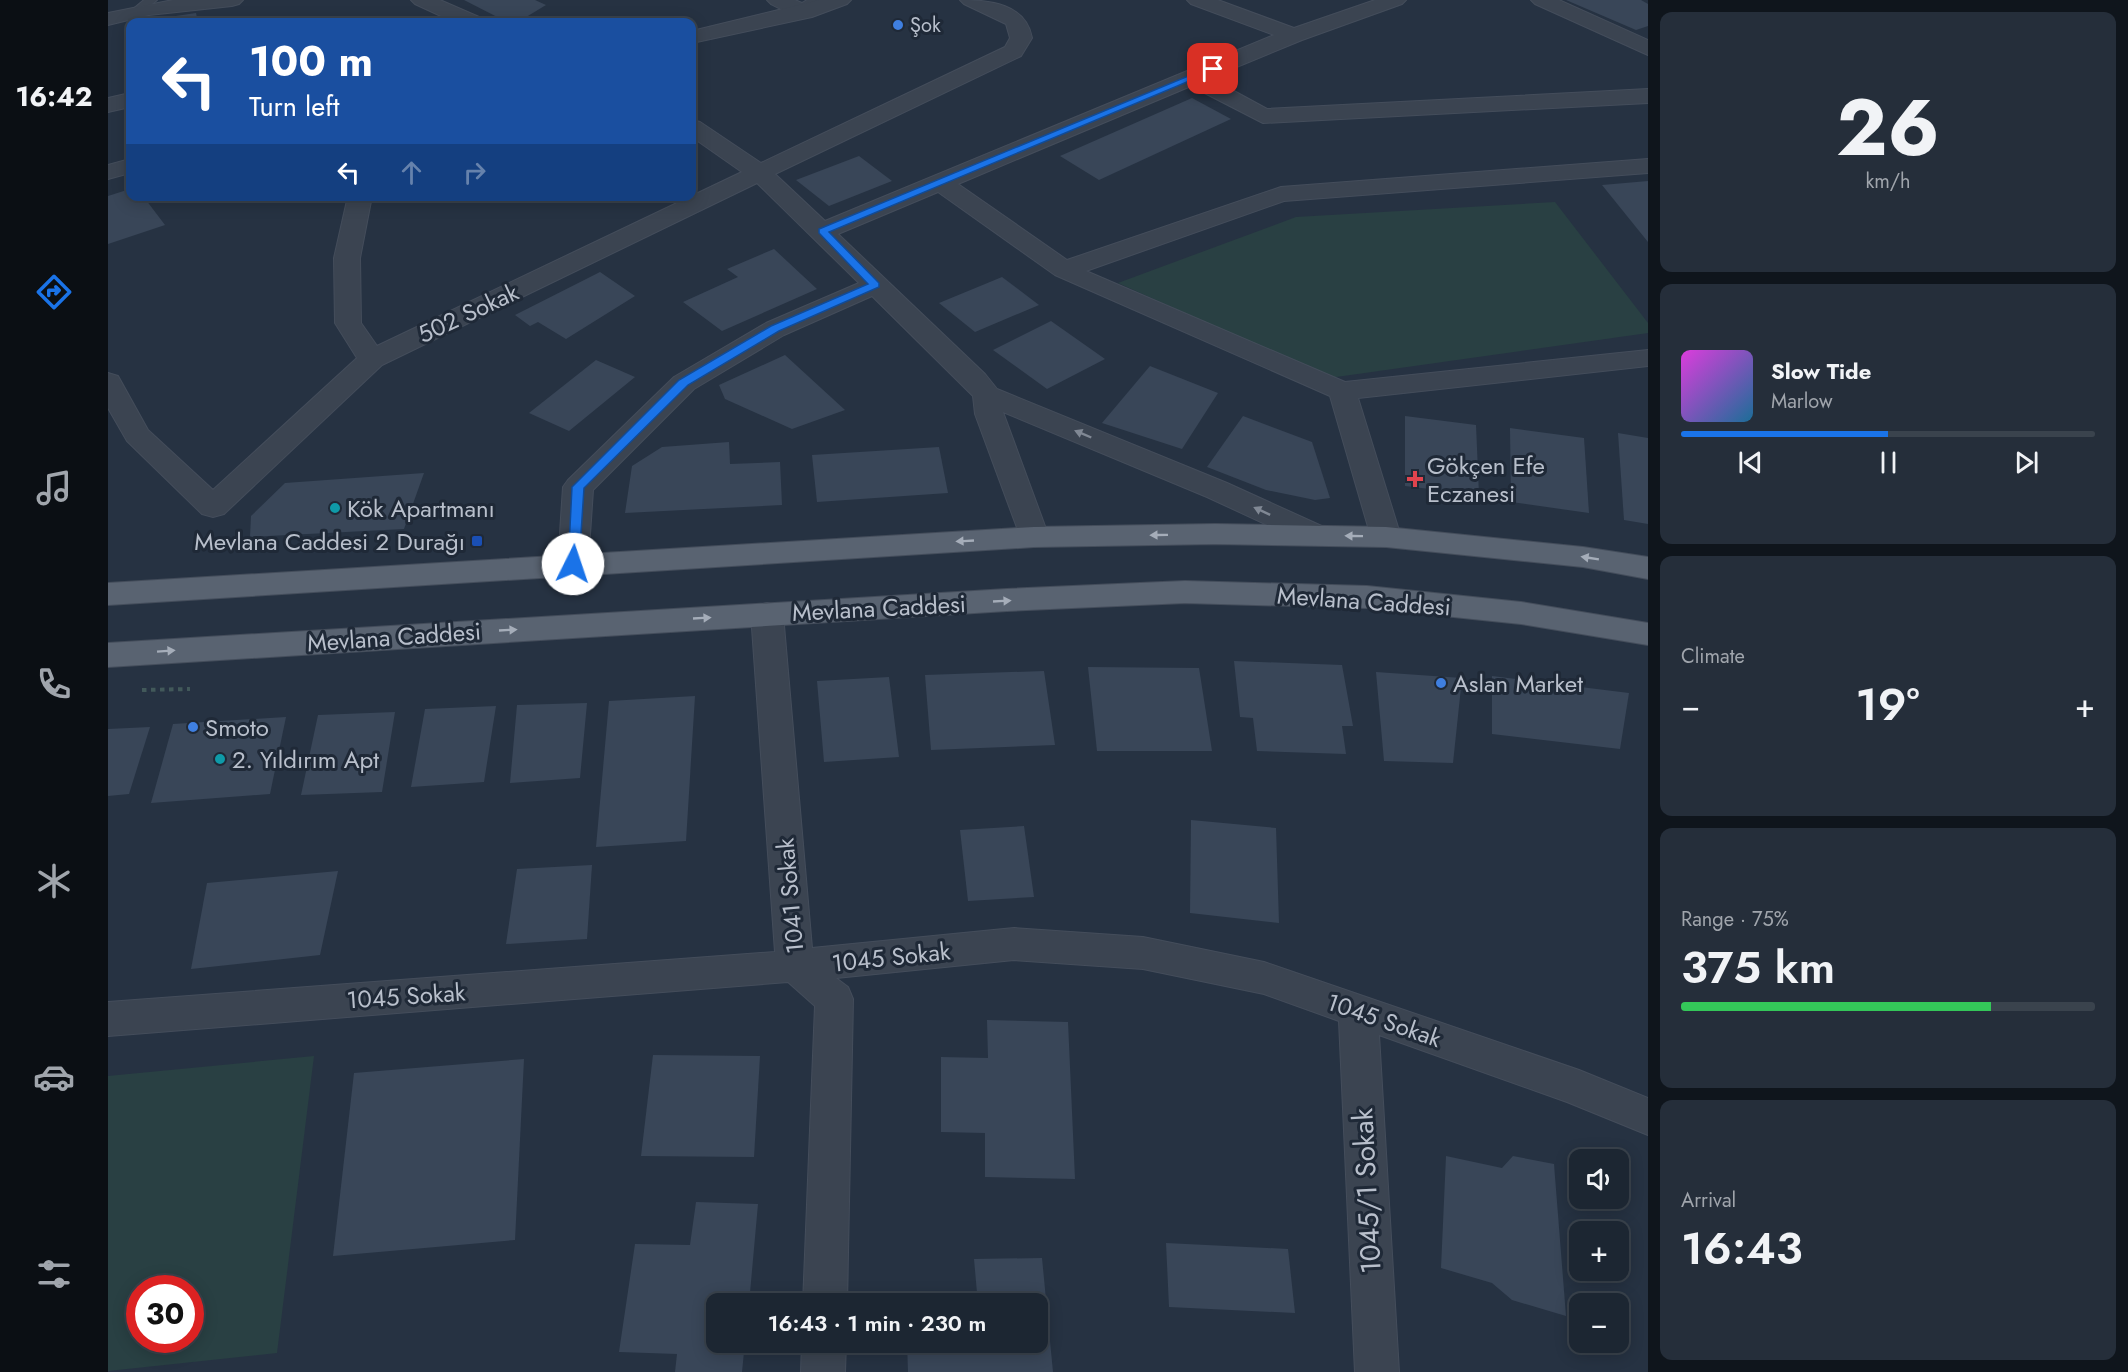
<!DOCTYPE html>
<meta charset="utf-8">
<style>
body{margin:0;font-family:Jost,sans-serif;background:#252e3a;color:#f1f3f6;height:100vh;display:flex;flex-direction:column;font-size:22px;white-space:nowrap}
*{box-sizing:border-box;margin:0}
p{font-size:20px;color:#a0a5ac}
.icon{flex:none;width:33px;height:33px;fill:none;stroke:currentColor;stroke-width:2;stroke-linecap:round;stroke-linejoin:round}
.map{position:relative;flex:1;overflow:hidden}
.side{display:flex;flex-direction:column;gap:12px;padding:12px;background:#0f151c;width:480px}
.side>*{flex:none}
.banner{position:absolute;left:18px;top:18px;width:570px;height:183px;border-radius:12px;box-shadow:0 3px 15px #0003,0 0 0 2px #3a434d;background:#1a4fa0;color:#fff;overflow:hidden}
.tools{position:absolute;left:1461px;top:1149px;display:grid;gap:12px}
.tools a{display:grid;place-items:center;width:60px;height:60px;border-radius:12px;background:#1c2632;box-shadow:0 3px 15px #0003,0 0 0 2px #3a434d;font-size:30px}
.speed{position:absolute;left:18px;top:1275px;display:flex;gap:12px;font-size:30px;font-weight:700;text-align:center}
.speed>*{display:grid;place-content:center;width:78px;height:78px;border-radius:50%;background:#1c2632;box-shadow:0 3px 15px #0003,0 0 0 2px #3a434d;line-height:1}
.speed .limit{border:9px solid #d22;background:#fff;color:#111}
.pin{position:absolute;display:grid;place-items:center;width:51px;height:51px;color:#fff;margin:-26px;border-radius:12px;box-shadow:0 3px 9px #0006}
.me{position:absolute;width:66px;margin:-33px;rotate:4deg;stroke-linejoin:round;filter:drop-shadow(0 0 4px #0008)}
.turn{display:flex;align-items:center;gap:21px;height:126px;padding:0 24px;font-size:27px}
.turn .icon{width:78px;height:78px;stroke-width:2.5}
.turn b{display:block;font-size:42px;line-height:51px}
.lanes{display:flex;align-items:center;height:57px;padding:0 24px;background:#0003;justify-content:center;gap:30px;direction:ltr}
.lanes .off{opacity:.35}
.big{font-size:45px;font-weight:600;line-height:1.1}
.side .tile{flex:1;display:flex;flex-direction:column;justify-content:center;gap:9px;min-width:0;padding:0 21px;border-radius:12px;background:#252e3a}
.side .dial{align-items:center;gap:0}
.dial b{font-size:78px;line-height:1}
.song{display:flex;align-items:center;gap:18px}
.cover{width:72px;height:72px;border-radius:9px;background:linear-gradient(135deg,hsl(300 70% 55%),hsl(200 70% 35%))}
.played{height:6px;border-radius:3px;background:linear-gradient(90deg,#1a73e8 50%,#3a434d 50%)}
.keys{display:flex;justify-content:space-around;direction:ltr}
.heat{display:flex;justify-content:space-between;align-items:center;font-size:33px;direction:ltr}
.charge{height:9px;border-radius:4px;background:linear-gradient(90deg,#34c759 75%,#3a434d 0)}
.trip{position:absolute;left:598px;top:1293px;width:342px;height:60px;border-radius:12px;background:#1c2632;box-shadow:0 3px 15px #0003,0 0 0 2px #3a434d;font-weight:600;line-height:60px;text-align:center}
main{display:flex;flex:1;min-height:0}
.menu{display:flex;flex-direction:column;width:108px;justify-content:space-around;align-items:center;background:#0b0f14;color:#a0a5ac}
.menu .icon{width:42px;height:42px}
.menu .active{color:#1a73e8}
.menu b{font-size:27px;color:#f1f3f6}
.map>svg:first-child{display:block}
</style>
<main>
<nav class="menu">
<b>16:42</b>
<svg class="icon active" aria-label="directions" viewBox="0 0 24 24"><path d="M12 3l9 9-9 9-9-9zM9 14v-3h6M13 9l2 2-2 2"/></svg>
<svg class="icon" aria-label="music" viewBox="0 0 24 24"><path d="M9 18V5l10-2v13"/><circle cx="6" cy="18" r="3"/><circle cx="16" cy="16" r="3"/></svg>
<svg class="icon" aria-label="phone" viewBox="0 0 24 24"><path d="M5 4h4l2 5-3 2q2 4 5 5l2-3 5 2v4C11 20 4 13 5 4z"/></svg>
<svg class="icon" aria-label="climate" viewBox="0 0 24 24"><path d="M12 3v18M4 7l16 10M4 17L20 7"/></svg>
<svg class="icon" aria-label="car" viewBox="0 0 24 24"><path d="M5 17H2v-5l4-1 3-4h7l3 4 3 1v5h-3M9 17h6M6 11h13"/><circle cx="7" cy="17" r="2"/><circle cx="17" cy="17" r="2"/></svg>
<svg class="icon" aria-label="filters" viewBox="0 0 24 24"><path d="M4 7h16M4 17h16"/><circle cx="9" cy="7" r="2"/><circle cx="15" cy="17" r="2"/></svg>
</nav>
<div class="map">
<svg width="1540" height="1372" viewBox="0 0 1540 1372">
<rect width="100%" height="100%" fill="#263242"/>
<g fill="#294043" fill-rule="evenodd">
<path d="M1447,202l93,121v10l-319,45 -211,-95 178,-66z"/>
<path d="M206,1056l-37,297 -169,18v-295zM32,1288h50v52h-50z"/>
</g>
<g fill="#394658">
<path d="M356,0h71l11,5 -28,17h-11z"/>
<path d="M1458,0h75l7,4v22l-12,4z"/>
<path d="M88,13l2,9h-56v-1z"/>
<path d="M1084,98l39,21 -132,61 -39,-24z"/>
<path d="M751,156l33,25 -63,25 -33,-26z"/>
<path d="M1540,181v61l-46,-57z"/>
<path d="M22,189v7h13l22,29 -57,19v-48z"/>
<path d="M666,249l43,40 -95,42 -39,-29 55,-25 -11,-8z"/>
<path d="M492,272l35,24 -69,43 -28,-17 -8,4 -15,-11z"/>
<path d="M894,277l37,28 -64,27 -36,-29z"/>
<path d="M943,321l54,38 -58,30 -54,-39z"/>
<path d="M677,355l60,55 -53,19 -67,-30 -6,-14z"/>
<path d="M488,360l39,17 -66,54 -40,-18z"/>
<path d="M1042,366l68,27 -36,56 -80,-26z"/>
<path d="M1135,416l69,26 18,56 -15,2 -49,-10 -59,-23z"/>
<path d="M1297,416l71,9 3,70 -74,-9z"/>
<path d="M1402,428l74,10 5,75 -78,-11z"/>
<path d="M1510,433l30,5v86l-24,-4z"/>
<path d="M621,442l1,22 50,-2 2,43 -157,8 7,-47 30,-19z"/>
<path d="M831,447l9,46 -131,9 -5,-47z"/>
<path d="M316,473l-20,56 -154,8 1,-21 34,-33z"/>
<path d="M1126,661l108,4 11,61h-11l4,28 -89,-3 -4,-33 -13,-1z"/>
<path d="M980,667l111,1 13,83h-115z"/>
<path d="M936,671l11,74 -124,5 -6,-75z"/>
<path d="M1268,672l86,6 -9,85 -69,-2z"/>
<path d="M1384,676l137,17 -9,56 -128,-15z"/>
<path d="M781,677l10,80 -75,5 -7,-81z"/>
<path d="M587,696l-9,145 -90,6 13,-146z"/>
<path d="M479,703l-7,75 -70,5 7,-78z"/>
<path d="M388,706l-12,76 -73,5 14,-78z"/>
<path d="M287,712l-13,80 -81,3 17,-80z"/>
<path d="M178,717l-16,77 -119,9 22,-79z"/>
<path d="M42,727l-21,67 -21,2v-67z"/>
<path d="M1083,820l85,8 3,95 -89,-10z"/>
<path d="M916,826l10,71 -66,4 -8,-71z"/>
<path d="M484,865l-5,74 -81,5 11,-75z"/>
<path d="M230,871l-18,84 -129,14 16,-86z"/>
<path d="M879,1020l81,2 7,157 -90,-2v-44l-44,-1v-75l47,1z"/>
<path d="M545,1055l107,1 -6,101 -113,-1z"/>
<path d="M416,1059l-9,181 -182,16 21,-183z"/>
<path d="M1338,1156l56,12 11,-12 41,8 12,152 -54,-16 -20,-17 -51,-15z"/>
<path d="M588,1202l62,2 -9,100h-32v38h28l-3,30h-67l2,-18 -58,-2 16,-108 55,1z"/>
<path d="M1058,1243l122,6 7,64 -126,-6z"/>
<path d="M934,1258l11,114h-145l-1,-30h131v-38h-60l-4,-45z"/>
</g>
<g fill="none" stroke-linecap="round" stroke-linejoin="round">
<defs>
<path id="service" d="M36,0h13l-17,14h-8v-4z"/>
<g id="minor">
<path d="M65,0h70l-4,4 -7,2 -83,9 -41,10v-12z"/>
<path d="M303,0h29l39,17 3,5h-28l-39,-18z"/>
<path d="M659,0h28l7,3 5,-3h24c-19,27 -37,16 -60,4z"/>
<path d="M852,0c30,0 66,4 72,38l-11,18 -246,118 50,47 449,-186 -83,-31 -4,-4h31l76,28 81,-28h31l-4,4 -100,36 -92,38 57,31 381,-20v14l-385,20 -72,-37 -233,98 109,76 214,-73 367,-28v14l-364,28 -198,70 259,111 303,-32v16l-290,32 43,139 -4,7 -11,3 -11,-3 -4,-7 -41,-141 -275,-121 -117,-83 -100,42 147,140 12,15 230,94 99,45 4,7 -4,7 -11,3 -11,-3 -97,-45 -204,-85 46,125 -4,7 -11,3 -11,-3 -48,-130 -2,-18 -101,-100 -88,39 -90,54 -101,101 -5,74 -4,7 -11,4 -11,-4 -4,-7 5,-77 5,-7 106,-103 92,-54 93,-40 -102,-100 -375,182 -158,149 -11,3 -11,-3 -75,-73 -19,-33v-35l10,3 30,54 65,60 144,-132 -22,-35 -1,-65 14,-62h24l-12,62 1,65 16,23 365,-174 -50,-35v-17l8,2 61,41 244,-116 5,-9 -4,-14 -42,-20z"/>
<path d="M1423,0h28l89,40v15l-113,-51z"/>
<path d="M22,93v14l-22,5v-14z"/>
<path d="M659,603l11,3 5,8 29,334 202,-20 129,9 121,25 315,108 69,28v37l-81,-33 -188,-67 20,337h-44l-16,-351 -75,-27 -121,-25 -129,-9 -178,18 12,9 5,12 -6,305h-44l12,-298 -27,-24 -680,54v-34l667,-50 -24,-338 5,-8z"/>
<path d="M694,1342h44l-1,30h-44z"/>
</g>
<g id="tertiary">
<path d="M711,0h32l-4,4 -35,13 -120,26v-12z"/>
<path d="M22,159v14l-22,6v-14z"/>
</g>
<g id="primary">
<path d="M1107,524l171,3 197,20 65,10v22l-65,-12 -197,-20 -171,-3 -181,3 -926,58v-22l926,-56z"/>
<path d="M1077,581l182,5 154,16 127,21v22l-127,-21 -154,-16 -182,-5 -178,8 -899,56v-24l899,-54z"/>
</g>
</defs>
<use href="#service" stroke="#444d5b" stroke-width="2"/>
<use href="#minor" stroke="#444d5b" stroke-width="2"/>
<use href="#tertiary" stroke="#444d5b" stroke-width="2"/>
<use href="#primary" stroke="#444d5b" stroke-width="2"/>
<path stroke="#42595a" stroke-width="4" stroke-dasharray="4.5 4.5" stroke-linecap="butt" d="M34,690l48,-1"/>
<use href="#service" fill="#3b4451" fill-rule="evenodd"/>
<use href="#minor" fill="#3b4451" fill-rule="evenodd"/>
<use href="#tertiary" fill="#3b4451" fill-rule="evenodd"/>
<use href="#primary" fill="#596371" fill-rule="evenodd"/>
</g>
<defs><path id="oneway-solid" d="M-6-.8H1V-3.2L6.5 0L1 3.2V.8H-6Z" transform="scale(1.5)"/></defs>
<g fill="#808894">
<use href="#oneway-solid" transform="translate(975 434) rotate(-157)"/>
<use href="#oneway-solid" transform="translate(1154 511) rotate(-155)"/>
</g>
<g fill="#a5adb9">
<use href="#oneway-solid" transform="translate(1051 535) rotate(179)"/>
<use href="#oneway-solid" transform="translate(1246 536) rotate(-179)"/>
<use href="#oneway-solid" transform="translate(857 541) rotate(177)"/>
<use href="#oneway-solid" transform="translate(1482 558) rotate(-171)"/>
<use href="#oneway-solid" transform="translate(894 601) rotate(-3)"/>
<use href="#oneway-solid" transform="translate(594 618) rotate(-3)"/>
<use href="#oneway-solid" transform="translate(400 630) rotate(-3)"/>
<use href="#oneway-solid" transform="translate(58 651) rotate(-4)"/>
</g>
<path fill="#1a73e8" stroke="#114b97" stroke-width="1.5" d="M1102,67l8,2 -389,163 50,51v4l-100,44 -91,54 -104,103 -5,76 -6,4 -5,-1 4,-80 107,-107 92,-54 97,-42 -49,-51v-4z"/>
<g fill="#3f7fe0" stroke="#1f2937" stroke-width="2">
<circle cx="790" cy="25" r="6"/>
<circle cx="1333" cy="683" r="6"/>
<circle cx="85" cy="727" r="6"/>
</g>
<path fill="#e0444e" stroke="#1f2937" stroke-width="2" d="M1304 470h6v6h6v6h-6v6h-6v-6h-6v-6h6z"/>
<g fill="#0f9aa8" stroke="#1f2937" stroke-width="2">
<circle cx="227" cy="508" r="6"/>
<circle cx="112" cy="759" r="6"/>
</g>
<rect fill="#1a4fb4" stroke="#1f2937" stroke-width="2" x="363" y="535" width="12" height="12" rx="3"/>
<g text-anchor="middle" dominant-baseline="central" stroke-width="6" stroke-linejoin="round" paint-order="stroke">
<g font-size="20" fill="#b8bfcb" stroke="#1f2937" text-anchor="start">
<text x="802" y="25">Şok</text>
</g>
<g font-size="24" fill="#b8bfcb" stroke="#1f2937">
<text transform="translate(360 313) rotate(-25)">502 Sokak</text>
<text transform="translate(1256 601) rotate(4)">Mevlana Caddesi</text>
<text transform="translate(771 608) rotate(-3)">Mevlana Caddesi</text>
<text transform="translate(286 637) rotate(-4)">Mevlana Caddesi</text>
<text transform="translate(682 896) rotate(-95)">1041 Sokak</text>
<text transform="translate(783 957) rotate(-6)">1045 Sokak</text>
<text transform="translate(298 996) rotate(-4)">1045 Sokak</text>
<text transform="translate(1276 1020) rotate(19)">1045 Sokak</text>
</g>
<g font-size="24" fill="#b8bfcb" stroke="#1f2937" text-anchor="start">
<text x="1319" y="465">Gökçen Efe<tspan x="1319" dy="28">Eczanesi</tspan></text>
<text x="239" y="508">Kök Apartmanı</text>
<text x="357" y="541" text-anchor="end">Mevlana Caddesi 2 Durağı</text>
<text x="1345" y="683">Aslan Market</text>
<text x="97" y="727">Smoto</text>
<text x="124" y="759">2. Yıldırım Apt</text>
</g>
<g font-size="28" fill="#b8bfcb" stroke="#1f2937">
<text transform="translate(1259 1191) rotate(-93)">1045/1 Sokak</text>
</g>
</g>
</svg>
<div class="tools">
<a><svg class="icon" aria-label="sound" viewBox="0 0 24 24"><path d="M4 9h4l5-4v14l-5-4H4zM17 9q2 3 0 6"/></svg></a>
<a>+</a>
<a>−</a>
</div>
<div class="speed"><div class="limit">30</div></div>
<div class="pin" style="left:1105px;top:69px;background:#d93025"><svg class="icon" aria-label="arrive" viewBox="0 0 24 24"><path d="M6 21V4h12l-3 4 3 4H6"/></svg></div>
<svg class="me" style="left:465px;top:564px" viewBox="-20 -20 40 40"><circle r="19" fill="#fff"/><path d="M0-13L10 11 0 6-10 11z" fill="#1a73e8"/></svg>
<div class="trip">16:43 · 1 min · 230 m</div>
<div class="banner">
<div class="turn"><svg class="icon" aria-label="left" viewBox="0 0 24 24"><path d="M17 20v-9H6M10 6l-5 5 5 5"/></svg><div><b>100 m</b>Turn left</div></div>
<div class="lanes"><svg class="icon" aria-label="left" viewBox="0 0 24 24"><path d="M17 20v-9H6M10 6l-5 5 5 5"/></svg><svg class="icon off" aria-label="ahead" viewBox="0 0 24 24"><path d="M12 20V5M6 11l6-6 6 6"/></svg><svg class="icon off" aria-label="right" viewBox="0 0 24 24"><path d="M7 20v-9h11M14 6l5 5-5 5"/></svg></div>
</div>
</div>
<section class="side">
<div class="tile dial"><b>26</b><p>km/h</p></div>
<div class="tile">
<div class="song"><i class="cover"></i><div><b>Slow Tide</b><p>Marlow</p></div></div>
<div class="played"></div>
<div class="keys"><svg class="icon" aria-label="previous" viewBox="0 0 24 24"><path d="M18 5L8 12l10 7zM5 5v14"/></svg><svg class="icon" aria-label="pause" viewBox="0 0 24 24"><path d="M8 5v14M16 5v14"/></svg><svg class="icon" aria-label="next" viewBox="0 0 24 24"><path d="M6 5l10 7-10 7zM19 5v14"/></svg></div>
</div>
<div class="tile"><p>Climate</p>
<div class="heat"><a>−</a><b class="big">19°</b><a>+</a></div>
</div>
<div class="tile"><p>Range · 75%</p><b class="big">375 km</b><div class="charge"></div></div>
<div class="tile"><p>Arrival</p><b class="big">16:43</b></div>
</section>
</main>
